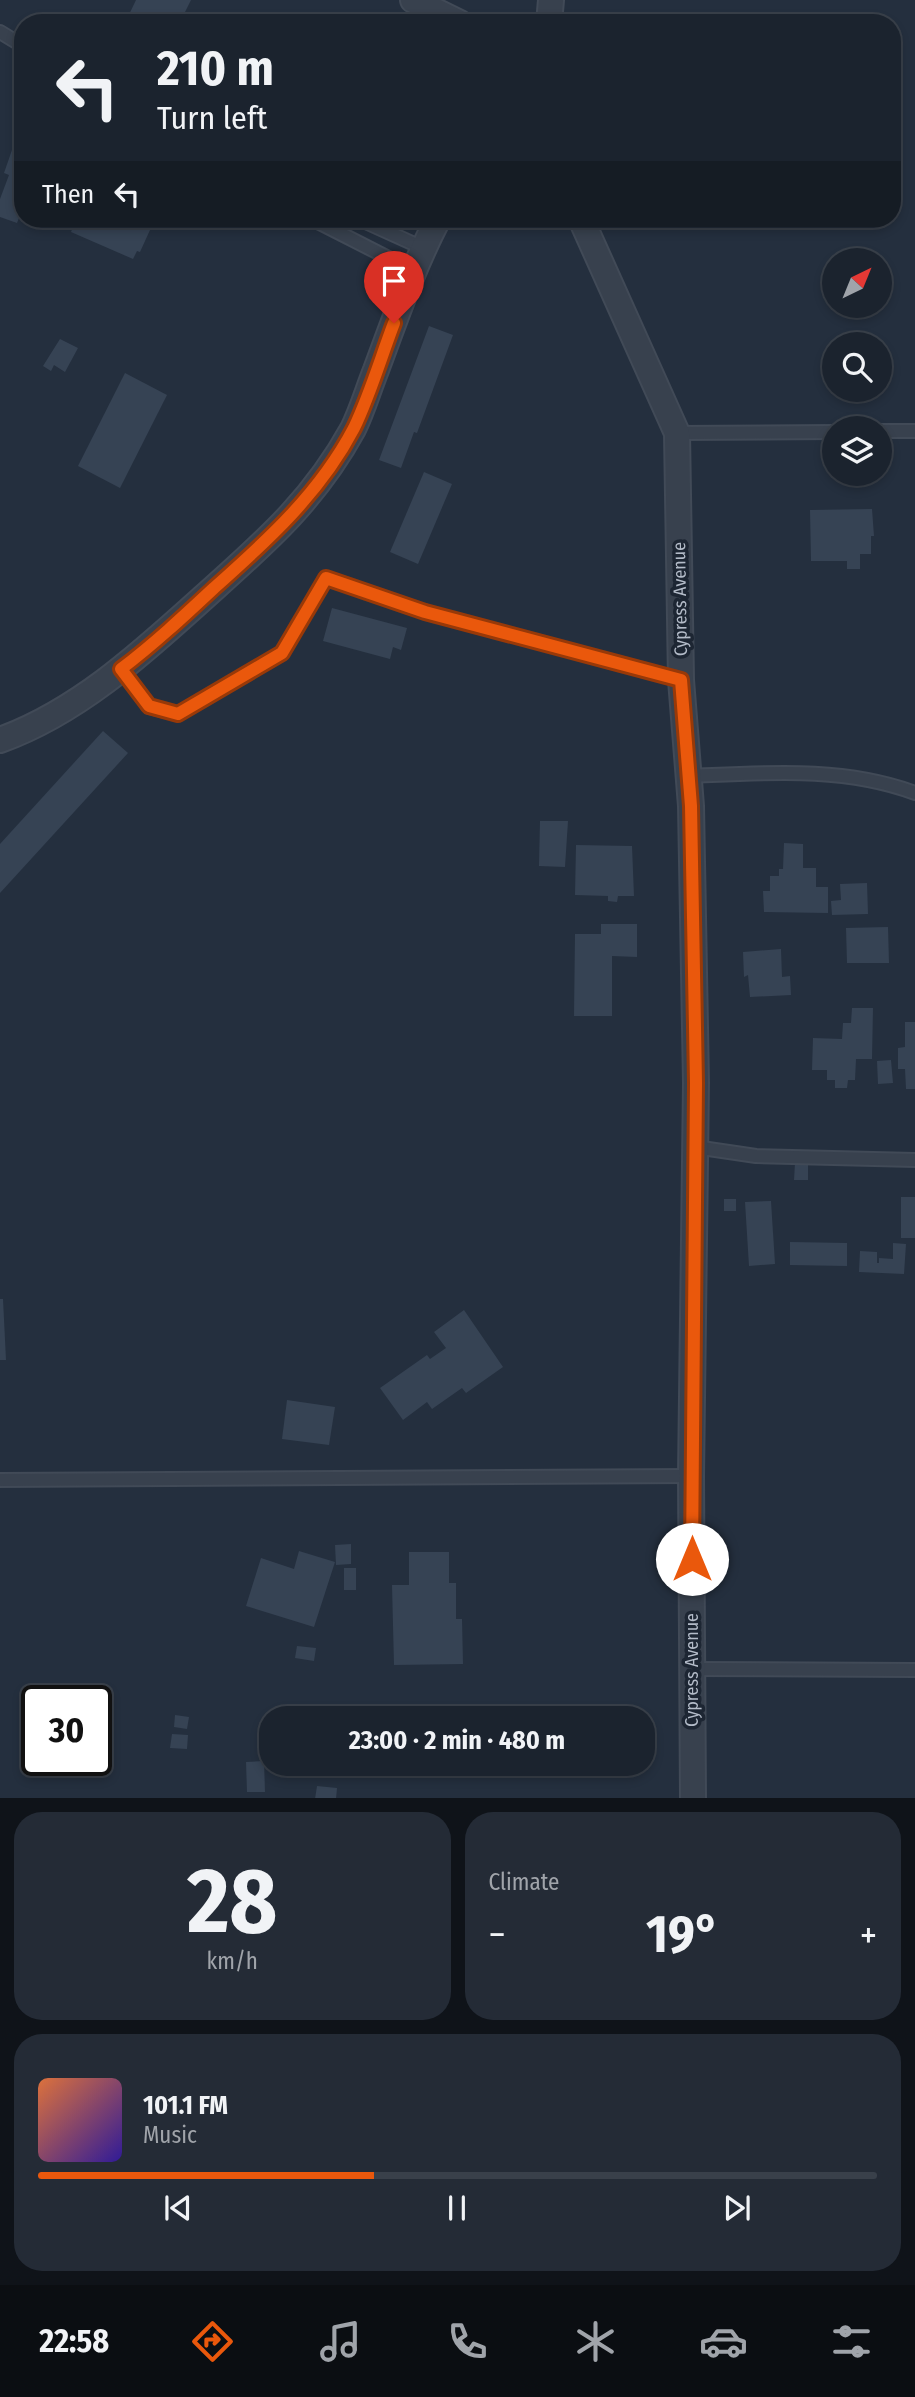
<!DOCTYPE html>
<meta charset="utf-8">
<style>
body{margin:0;font-family:"Fira Sans Condensed",sans-serif;background:#242b36;color:#f1f3f6;height:100vh;display:flex;flex-direction:column;font-size:26px;white-space:nowrap}
*{box-sizing:border-box;margin:0}
p{font-size:23px;color:#a0a4aa}
.icon{flex:none;width:38px;height:38px;fill:none;stroke:currentColor;stroke-width:2;stroke-linecap:round;stroke-linejoin:round}
.map{position:relative;height:1798px;overflow:hidden}
.panel{display:flex;flex-direction:column;gap:14px;padding:14px;background:#0f1319;flex:1}
.panel>*{flex:none}
.banner{position:absolute;left:14px;top:14px;width:887px;height:214px;border-radius:28px;box-shadow:0 4px 10px #0003,0 0 0 2px #39404a;background:#1b232e;color:#f1f3f6;overflow:hidden}
.needle{width:46px;rotate:43deg}
.controls{position:absolute;left:822px;top:248px;display:grid;gap:14px}
.controls a{display:grid;place-items:center;width:70px;height:70px;border-radius:50%;background:#1b232e;box-shadow:0 4px 10px #0003,0 0 0 2px #39404a;font-size:35px}
.speed{position:absolute;left:21px;top:1685px;display:flex;gap:14px;font-size:35px;font-weight:700;text-align:center}
.speed>*{display:grid;place-content:center;width:91px;height:91px;border-radius:50%;background:#1b232e;box-shadow:0 4px 10px #0003,0 0 0 2px #39404a;line-height:1}
.speed .limit{border:4px solid #111;border-radius:10px;background:#fff;color:#111}
.pin{position:absolute;display:grid;place-items:center;width:60px;height:60px;color:#fff;margin:-72px -30px;border-radius:50% 50% 50% 0;rotate:-45deg;box-shadow:0 0 7px #0007}
.pin .icon{rotate:45deg}
.me{position:absolute;width:77px;margin:-38px;rotate:0deg;stroke-linejoin:round;filter:drop-shadow(0 0 5px #0008)}
.turn{display:flex;align-items:center;gap:24px;height:147px;padding:0 28px;font-size:32px}
.turn .icon{width:91px;height:91px;stroke-width:2.5}
.turn b{display:block;font-size:49px;line-height:60px}
.then{display:flex;align-items:center;height:66px;padding:0 28px;background:#0003;gap:14px;font-size:26px}
.big{font-size:52px;font-weight:700;line-height:1.1}
.panel .widget{flex:1;display:flex;flex-direction:column;justify-content:center;gap:10px;min-width:0;padding:0 24px;border-radius:28px;background:#242b36}
.panel .dial{align-items:center;gap:0}
.dial b{font-size:91px;line-height:1}
.song{display:flex;align-items:center;gap:21px}
.cover{width:84px;height:84px;border-radius:10px;background:linear-gradient(135deg,hsl(20 70% 55%),hsl(250 70% 35%))}
.played{height:7px;border-radius:4px;background:linear-gradient(90deg,#ea580c 40%,#39404a 40%)}
.keys{display:flex;justify-content:space-around;direction:ltr}
.heat{display:flex;justify-content:space-between;align-items:center;font-size:38px;direction:ltr}
.panel .tiles{flex:1;display:grid;gap:14px;grid-template-columns:1fr 1fr}
.widget:last-child{grid-column:span 2}
.trip{position:absolute;left:259px;top:1706px;width:396px;height:70px;border-radius:28px;background:#1b232e;box-shadow:0 4px 10px #0003,0 0 0 2px #39404a;font-weight:700;line-height:70px;text-align:center}
.tab-bar{display:flex;height:112px;justify-content:space-around;align-items:center;background:#0b0e12;color:#a0a4aa}
.tab-bar .icon{width:49px;height:49px}
.tab-bar .on{color:#ea580c}
.tab-bar b{font-size:32px;color:#f1f3f6}
.map>svg:first-child{display:block}
</style>
<div class="map">
<svg width="915" height="1799" viewBox="0 0 915 1799">
<rect width="100%" height="100%" fill="#242f3e"/>
<g fill="#364354">
<path d="M136,0h55l-11,22 -8,-4 -3,5h-44z"/>
<path d="M13,147l10,4v57l-6,15 -17,-6v-18l9,-24 -5,-2z"/>
<path d="M76,219h79l-15,33 -3,-1 -4,8 -62,-27z"/>
<path d="M429,326l24,9 -36,98 -3,-1 -13,36 -22,-8z"/>
<path d="M60,339l18,9 -13,24 -11,-7 -3,6 -8,-5z"/>
<path d="M125,373l42,22 -47,93 -42,-22z"/>
<path d="M424,472l28,12 -34,80 -28,-12z"/>
<path d="M872,509l2,27h-3v18h-11v15h-13v-8h-36l-1,-51z"/>
<path d="M332,608l75,20 -6,22 -8,-3 -3,12 -67,-18z"/>
<path d="M103,731l25,22 -128,140v-49z"/>
<path d="M540,821h28l-3,46 -26,-1z"/>
<path d="M784,843l19,1v24h13v19h12v26l-64,-1 -1,-21h7v-15h9v-7h4z"/>
<path d="M576,845l56,1 2,50h-16l-1,6 -9,-1v-5l-33,-1z"/>
<path d="M867,883l1,31 -36,1 -1,-14 10,-1 -1,-16z"/>
<path d="M601,924h36v33l-25,-1v60h-38l1,-82h26z"/>
<path d="M888,927l1,36h-42l-1,-35z"/>
<path d="M781,949l1,28 8,-1 1,19 -41,2 -2,-22 -4,2 -1,-25z"/>
<path d="M852,1008h21l-1,51h-16l-1,21h-7l-1,8h-12v-8h-8v-10h-15l1,-32 29,1 1,-16h8z"/>
<path d="M905,1022h10v67h-9l-1,-20h-7v-21l7,-1z"/>
<path d="M891,1060l2,23 -15,1 -1,-23z"/>
<path d="M795,1163h13v17h-14z"/>
<rect x="901" y="1197" width="14" height="41"/>
<rect x="724" y="1199" width="12" height="12"/>
<path d="M771,1201l4,63 -26,2 -4,-64z"/>
<path d="M790,1242l57,1v23l-57,-1z"/>
<path d="M893,1243l13,1 -2,30 -45,-2 1,-21 17,1v11h2v-5l14,1z"/>
<path d="M0,1299h3l3,61h-6z"/>
<path d="M464,1310l39,57 -37,26 -4,-5 -30,21 -5,-7 -24,18 -23,-32 47,-33 3,4 16,-11 -12,-16z"/>
<path d="M287,1400l48,7 -6,38 -47,-6z"/>
<path d="M351,1544v20l-15,1 -1,-20z"/>
<path d="M299,1551l36,11 -21,65 -68,-21 15,-48 33,11z"/>
<path d="M409,1552h40v31h7v36h6l1,45 -69,1 -2,-80h17z"/>
<rect x="344" y="1568" width="12" height="22"/>
<path d="M297,1646l19,2 -2,13 -19,-3z"/>
<path d="M390,1704l39,5 -1,9h-39z"/>
<path d="M175,1715l14,2 -2,12 -13,-2z"/>
<path d="M172,1734l16,1 -1,14 -17,-1z"/>
<path d="M264,1761l1,31h-18l-1,-30z"/>
<path d="M317,1786l20,2 -1,11h-21z"/>
</g>
<g fill="none" stroke-linecap="round" stroke-linejoin="round">
<defs>
<g id="lane">
<path d="M0,32l23,14"/>
<path d="M312,219l102,52"/>
<path d="M359,219l64,29"/>
<path d="M880,431h35"/>
<path d="M677,433l158,-1"/>
<path d="M121,669l28,38 29,7 104,-61 44,-75 99,34 256,68"/>
<path d="M689,776c75,-3 154,-10 226,17"/>
<path d="M695,1147l61,9 159,4"/>
<path d="M0,1480l691,-4"/>
<path d="M692,1669l223,1"/>
</g>
<g id="street">
<path d="M413,0l47,23"/>
<path d="M549,23l2,-23"/>
<path d="M581,219l96,214 4,247 10,126 5,277 -5,393 2,323"/>
<path d="M0,740c78,-28 142,-87 203,-142 60,-54 110,-96 150,-169 9,-18 15,-39 23,-59 19,-51 37,-103 62,-151"/>
</g>
</defs>
<use href="#lane" stroke="#414a57" stroke-width="16"/>
<use href="#street" stroke="#414a57" stroke-width="28"/>
<use href="#lane" stroke="#38414e" stroke-width="12"/>
<use href="#street" stroke="#38414e" stroke-width="24"/>
</g>
<g fill="none" stroke-linecap="round" stroke-linejoin="round">
<defs>
<path id="route" d="M394,323c-13,34 -24,72 -40,105 -34,65 -86,112 -140,160 -30,28 -60,56 -93,81l28,37 29,8 104,-61 44,-75 99,34 256,68 10,126 5,277 -4,476"/>
</defs>
<use href="#route" stroke="#983908" stroke-width="18"/>
<use href="#route" stroke="#ea580c" stroke-width="12"/>
</g>
<g text-anchor="middle" dominant-baseline="central" stroke-width="7" stroke-linejoin="round" paint-order="stroke">
<g font-size="18" fill="#b4bcc9" stroke="#1d2633">
<text transform="translate(680 599) rotate(-91)">Cypress Avenue</text>
<text transform="translate(692 1670) rotate(-90)">Cypress Avenue</text>
</g>
</g>
</svg>
<div class="controls">
<a><svg class="needle" viewBox="-14 -14 28 28"><path d="M0-13l5 13h-10z" fill="#e53935"/><path d="M0 13l5-13h-10z" fill="#a0a4aa"/></svg></a>
<a><svg class="icon" aria-label="search" viewBox="0 0 24 24"><circle cx="10" cy="10" r="6"/><path d="M15 15l6 6"/></svg></a>
<a><svg class="icon" aria-label="layers" viewBox="0 0 24 24"><path d="M12 4l9 5-9 5-9-5zM3 14l9 5 9-5"/></svg></a>
</div>
<div class="speed"><div class="limit">30</div></div>
<div class="pin" style="left:394px;top:323px;background:#d93025"><svg class="icon" aria-label="arrive" viewBox="0 0 24 24"><path d="M6 21V4h12l-3 4 3 4H6"/></svg></div>
<svg class="me" style="left:692px;top:1559px" viewBox="-20 -20 40 40"><circle r="19" fill="#fff"/><path d="M0-13L10 11 0 6-10 11z" fill="#ea580c"/></svg>
<div class="trip">23:00 · 2 min · 480 m</div>
<div class="banner">
<div class="turn"><svg class="icon" aria-label="left" viewBox="0 0 24 24"><path d="M17 20v-9H6M10 6l-5 5 5 5"/></svg><div><b>210 m</b>Turn left</div></div>
<div class="then">Then<svg class="icon" aria-label="left" viewBox="0 0 24 24"><path d="M17 20v-9H6M10 6l-5 5 5 5"/></svg></div>
</div>
</div>
<section class="panel">
<div class="tiles">
<div class="widget dial"><b>28</b><p>km/h</p></div>
<div class="widget"><p>Climate</p>
<div class="heat"><a>−</a><b class="big">19°</b><a>+</a></div>
</div>
<div class="widget">
<div class="song"><i class="cover"></i><div><b>101.1 FM</b><p>Music</p></div></div>
<div class="played"></div>
<div class="keys"><svg class="icon" aria-label="previous" viewBox="0 0 24 24"><path d="M18 5L8 12l10 7zM5 5v14"/></svg><svg class="icon" aria-label="pause" viewBox="0 0 24 24"><path d="M8 5v14M16 5v14"/></svg><svg class="icon" aria-label="next" viewBox="0 0 24 24"><path d="M6 5l10 7-10 7zM19 5v14"/></svg></div>
</div>
</div>
</section>
<nav class="tab-bar">
<b>22:58</b>
<svg class="icon on" aria-label="directions" viewBox="0 0 24 24"><path d="M12 3l9 9-9 9-9-9zM9 14v-3h6M13 9l2 2-2 2"/></svg>
<svg class="icon" aria-label="music" viewBox="0 0 24 24"><path d="M9 18V5l10-2v13"/><circle cx="6" cy="18" r="3"/><circle cx="16" cy="16" r="3"/></svg>
<svg class="icon" aria-label="phone" viewBox="0 0 24 24"><path d="M5 4h4l2 5-3 2q2 4 5 5l2-3 5 2v4C11 20 4 13 5 4z"/></svg>
<svg class="icon" aria-label="climate" viewBox="0 0 24 24"><path d="M12 3v18M4 7l16 10M4 17L20 7"/></svg>
<svg class="icon" aria-label="car" viewBox="0 0 24 24"><path d="M5 17H2v-5l4-1 3-4h7l3 4 3 1v5h-3M9 17h6M6 11h13"/><circle cx="7" cy="17" r="2"/><circle cx="17" cy="17" r="2"/></svg>
<svg class="icon" aria-label="filters" viewBox="0 0 24 24"><path d="M4 7h16M4 17h16"/><circle cx="9" cy="7" r="2"/><circle cx="15" cy="17" r="2"/></svg>
</nav>
